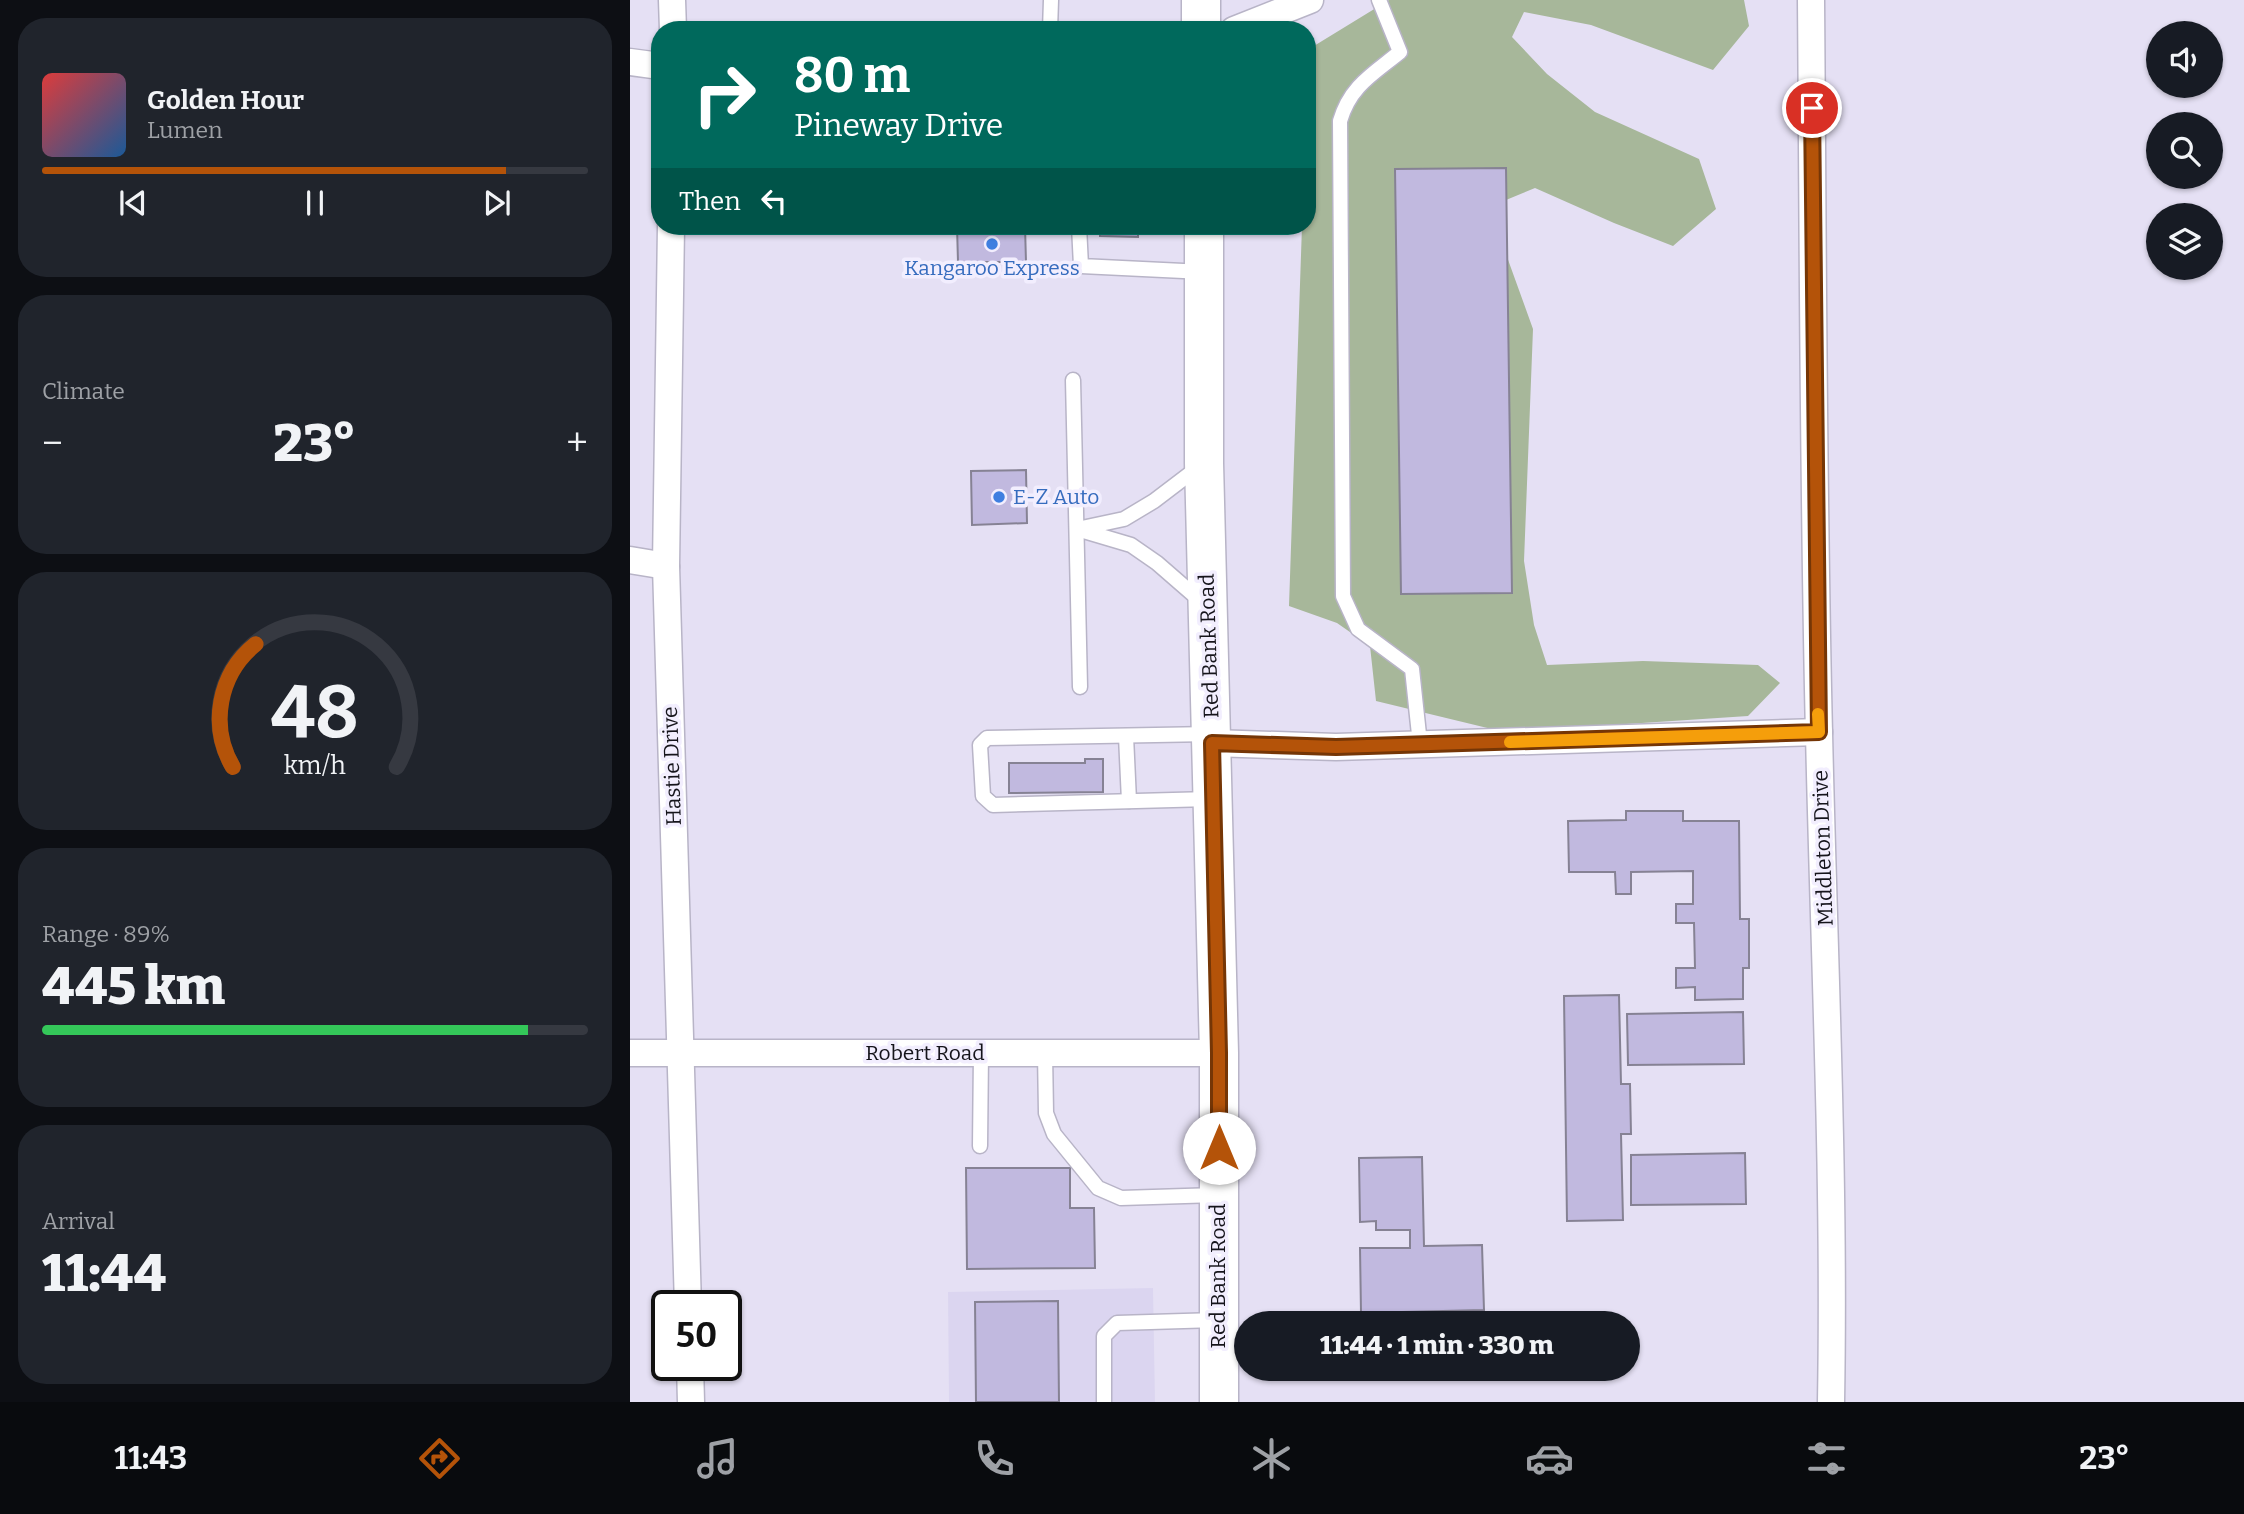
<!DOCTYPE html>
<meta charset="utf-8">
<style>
body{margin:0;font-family:Bitter,serif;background:#20242c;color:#f1f3f6;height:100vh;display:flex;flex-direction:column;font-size:26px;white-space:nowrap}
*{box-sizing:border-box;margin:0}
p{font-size:23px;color:#9ea1a6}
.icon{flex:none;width:38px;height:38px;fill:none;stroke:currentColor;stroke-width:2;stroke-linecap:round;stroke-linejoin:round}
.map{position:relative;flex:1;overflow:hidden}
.panel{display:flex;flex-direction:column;gap:18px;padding:18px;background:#0d0f14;width:630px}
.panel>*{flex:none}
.guide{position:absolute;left:21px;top:21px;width:665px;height:214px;border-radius:28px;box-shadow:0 2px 5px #0004;background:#00695c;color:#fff;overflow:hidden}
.tools{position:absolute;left:1516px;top:21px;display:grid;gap:14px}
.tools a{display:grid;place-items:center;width:77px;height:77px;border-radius:50%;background:#171b24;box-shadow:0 2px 5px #0004;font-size:35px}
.speed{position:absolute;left:21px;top:1290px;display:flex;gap:14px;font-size:35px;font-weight:700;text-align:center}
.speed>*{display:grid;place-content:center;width:91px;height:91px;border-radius:50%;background:#171b24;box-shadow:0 2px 5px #0004;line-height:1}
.speed .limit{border:4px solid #111;border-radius:10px;background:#fff;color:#111}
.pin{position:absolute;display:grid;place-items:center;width:60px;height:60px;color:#fff;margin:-30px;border:4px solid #fff;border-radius:50%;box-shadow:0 2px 7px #0007}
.me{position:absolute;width:77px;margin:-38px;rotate:0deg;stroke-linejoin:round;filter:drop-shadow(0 0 5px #0008)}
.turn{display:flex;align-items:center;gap:24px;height:147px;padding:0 28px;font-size:32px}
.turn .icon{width:91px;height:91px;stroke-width:2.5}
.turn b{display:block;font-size:49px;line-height:60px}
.then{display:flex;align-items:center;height:66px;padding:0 28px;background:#0003;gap:14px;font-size:26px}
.big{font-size:52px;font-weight:800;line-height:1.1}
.panel .tile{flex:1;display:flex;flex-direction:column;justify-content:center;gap:10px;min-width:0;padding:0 24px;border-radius:28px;background:#20242c}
.panel .dial{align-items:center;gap:0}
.dial svg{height:182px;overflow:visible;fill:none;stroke:#363941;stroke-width:7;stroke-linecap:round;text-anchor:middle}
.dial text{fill:#f1f3f6;stroke:none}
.song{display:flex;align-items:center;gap:21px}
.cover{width:84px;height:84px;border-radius:10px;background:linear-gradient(135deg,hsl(0 70% 55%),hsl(210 70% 35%))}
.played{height:7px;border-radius:4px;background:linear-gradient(90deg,#b45309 85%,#363941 85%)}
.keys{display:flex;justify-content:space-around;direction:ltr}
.heat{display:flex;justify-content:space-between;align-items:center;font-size:38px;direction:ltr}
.charge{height:10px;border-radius:5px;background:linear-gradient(90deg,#34c759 89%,#363941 0)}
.trip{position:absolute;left:604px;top:1311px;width:406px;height:70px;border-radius:35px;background:#171b24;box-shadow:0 2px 5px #0004;font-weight:800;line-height:70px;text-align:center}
.menu{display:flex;height:112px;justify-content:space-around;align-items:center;background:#090b0e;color:#9ea1a6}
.menu .icon{width:49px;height:49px}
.menu .active{color:#b45309}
.menu b{font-size:32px;color:#f1f3f6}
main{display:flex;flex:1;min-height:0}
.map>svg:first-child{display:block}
</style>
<main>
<section class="panel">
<div class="tile">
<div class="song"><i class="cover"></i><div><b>Golden Hour</b><p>Lumen</p></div></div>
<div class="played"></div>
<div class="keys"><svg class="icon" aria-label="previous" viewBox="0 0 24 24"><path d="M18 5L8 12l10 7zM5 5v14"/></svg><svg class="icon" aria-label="pause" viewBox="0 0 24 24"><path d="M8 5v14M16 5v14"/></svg><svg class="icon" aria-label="next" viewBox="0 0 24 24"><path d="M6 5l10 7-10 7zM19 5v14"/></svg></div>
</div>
<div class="tile"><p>Climate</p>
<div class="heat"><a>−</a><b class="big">23°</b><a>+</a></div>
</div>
<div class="tile dial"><svg viewBox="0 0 100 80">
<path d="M14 69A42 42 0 1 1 86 69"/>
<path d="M14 69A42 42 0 0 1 24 15" stroke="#b45309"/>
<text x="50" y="56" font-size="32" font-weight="700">48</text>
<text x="50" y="72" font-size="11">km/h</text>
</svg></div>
<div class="tile"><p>Range · 89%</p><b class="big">445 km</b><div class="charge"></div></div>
<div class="tile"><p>Arrival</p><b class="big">11:44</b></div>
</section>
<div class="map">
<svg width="1614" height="1402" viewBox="0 0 1614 1402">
<rect width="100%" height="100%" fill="#e5e0f4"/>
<path fill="#dbd5f0" d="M523,1288l2,114h-206l-1,-110z"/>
<path fill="#a7b79a" d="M759,0h355l5,26 -36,44 -122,-45 -67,-13 -12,25 35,37 48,38 104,47 17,50 -43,37 -59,-23 -79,-35 -46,19 44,122 -9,232 10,64 13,40 96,-4 115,4 22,18 -32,33 -244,16 -128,-31 -6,-55 -33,-23 -48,-17 13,-380h5l2,-177z"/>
<g fill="#c1b9df" stroke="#868294" stroke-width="2">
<path d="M876,168l6,425 -111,1 -6,-425z"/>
<path d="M327,226h68l1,36h-68z"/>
<path d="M470,226h38v11l-38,-1z"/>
<path d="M396,470l1,53 -55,2 -1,-54z"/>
<path d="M455,759h18v33l-94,1v-30h76z"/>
<path d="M996,811h57v10h56l1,98h9v49h-6v31l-48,1v-13l-19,1v-20h19l-1,-45h-18v-19h17v-33l-62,1v22h-15l-1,-22h-46l-1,-51 58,-1z"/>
<path d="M989,995l2,89h9l1,50h-10l2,86 -56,1 -3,-225z"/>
<path d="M1113,1012l1,52 -116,1 -1,-51z"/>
<path d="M1115,1153l1,51 -115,1v-50z"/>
<path d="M792,1157l2,89 58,-1 2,65 -123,3 -1,-65h50v-18h-34v-9l-16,1 -1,-64z"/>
<path d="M336,1168h104v40h24l1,60 -128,1z"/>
<path d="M428,1301l1,101h-83l-1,-100z"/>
</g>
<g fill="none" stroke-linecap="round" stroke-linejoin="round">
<defs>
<g id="service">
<path d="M749,0l21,52c-27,22 -50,34 -60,69l3,475 15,33 54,40 8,75"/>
<path d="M420,30l1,-30"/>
<path d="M449,226l2,40 123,6"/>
<path d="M443,380l7,307"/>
<path d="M447,529l54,16 26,18 46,40"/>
<path d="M447,529l47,-10 30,-18 46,-35"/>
<path d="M496,736l3,65"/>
<path d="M580,799l-217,6 -10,-9 -3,-51 7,-7 224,-4"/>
<path d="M415,1053l1,60 8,21 44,54 23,10 96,-3"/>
<path d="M350,1146l1,-93"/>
<path d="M474,1402v-66l13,-13 100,-3"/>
</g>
<g id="minor">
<path d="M42,0l1,30"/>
<path d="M1181,0c2,244 2,489 8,733 5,223 16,446 12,669"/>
<path d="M604,30l76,-30"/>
<path d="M0,62l30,4"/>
<path d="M41,226l-5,340 22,740"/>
<path d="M0,560l36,6"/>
<path d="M582,743l124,4 483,-15"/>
<path d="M0,1053h589"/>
<path d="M60,1365l1,37"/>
</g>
<g id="secondary">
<path d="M571,30v-30"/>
<path d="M574,226v237l15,590v349"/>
</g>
</defs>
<use href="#service" stroke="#b8b4c7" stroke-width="17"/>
<use href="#minor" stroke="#b8b4c7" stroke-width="29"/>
<use href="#secondary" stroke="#b8b4c7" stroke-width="41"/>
<use href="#service" stroke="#fff" stroke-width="14"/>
<use href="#minor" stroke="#fff" stroke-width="26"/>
<use href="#secondary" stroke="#fff" stroke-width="38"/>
</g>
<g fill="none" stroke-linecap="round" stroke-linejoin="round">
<defs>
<path id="route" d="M589,1148v-95l-7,-310 124,4 483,-15 -7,-624"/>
</defs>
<use href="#route" stroke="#753606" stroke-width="18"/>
<use href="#route" stroke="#b45309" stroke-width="12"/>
<path stroke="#f59e0b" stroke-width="12" d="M880,742l309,-10 -1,-18"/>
</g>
<g fill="#3f7fe0" stroke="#f2eefe" stroke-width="2.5">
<circle cx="362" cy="244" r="7"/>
<circle cx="369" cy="497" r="7"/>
</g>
<g text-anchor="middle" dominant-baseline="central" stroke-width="7" stroke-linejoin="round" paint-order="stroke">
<g font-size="21" fill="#366cbe" stroke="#f2eefe">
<text x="362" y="268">Kangaroo Express</text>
<text x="383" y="497" text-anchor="start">E-Z Auto</text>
</g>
<g font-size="21" fill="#15141b" stroke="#f2eefe">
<text transform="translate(579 646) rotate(-92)">Red Bank Road</text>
<text transform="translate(42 766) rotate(-92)">Hastie Drive</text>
<text transform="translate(1193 848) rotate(-92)">Middleton Drive</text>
<text x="295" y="1053">Robert Road</text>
<text transform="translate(588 1276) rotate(-90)">Red Bank Road</text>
</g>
</g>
</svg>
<div class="tools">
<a><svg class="icon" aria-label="sound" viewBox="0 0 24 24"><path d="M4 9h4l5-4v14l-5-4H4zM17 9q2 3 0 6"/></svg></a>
<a><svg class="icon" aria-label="search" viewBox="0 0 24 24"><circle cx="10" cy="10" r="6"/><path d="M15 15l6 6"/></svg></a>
<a><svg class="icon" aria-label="layers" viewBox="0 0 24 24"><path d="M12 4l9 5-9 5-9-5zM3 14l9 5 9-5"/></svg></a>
</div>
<div class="speed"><div class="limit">50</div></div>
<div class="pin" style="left:1182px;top:108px;background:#d93025"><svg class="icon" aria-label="arrive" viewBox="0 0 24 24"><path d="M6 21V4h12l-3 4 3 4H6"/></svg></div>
<svg class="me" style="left:589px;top:1148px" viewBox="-20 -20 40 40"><circle r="19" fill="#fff"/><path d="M0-13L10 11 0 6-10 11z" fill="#b45309"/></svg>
<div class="trip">11:44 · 1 min · 330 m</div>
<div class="guide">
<div class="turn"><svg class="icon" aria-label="right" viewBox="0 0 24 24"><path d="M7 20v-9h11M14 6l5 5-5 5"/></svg><div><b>80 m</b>Pineway Drive</div></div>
<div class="then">Then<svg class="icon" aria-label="left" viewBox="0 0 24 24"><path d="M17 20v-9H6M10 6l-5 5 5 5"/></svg></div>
</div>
</div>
</main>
<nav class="menu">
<b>11:43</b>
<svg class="icon active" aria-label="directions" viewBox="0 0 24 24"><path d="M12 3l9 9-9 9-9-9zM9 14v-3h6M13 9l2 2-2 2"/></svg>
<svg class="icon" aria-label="music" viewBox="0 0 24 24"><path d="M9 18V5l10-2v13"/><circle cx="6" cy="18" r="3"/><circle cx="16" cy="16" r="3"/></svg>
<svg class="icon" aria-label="phone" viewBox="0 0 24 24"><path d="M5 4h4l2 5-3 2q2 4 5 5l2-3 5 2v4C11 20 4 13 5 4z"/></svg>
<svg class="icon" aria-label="climate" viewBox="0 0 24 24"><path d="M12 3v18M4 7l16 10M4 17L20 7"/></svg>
<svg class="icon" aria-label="car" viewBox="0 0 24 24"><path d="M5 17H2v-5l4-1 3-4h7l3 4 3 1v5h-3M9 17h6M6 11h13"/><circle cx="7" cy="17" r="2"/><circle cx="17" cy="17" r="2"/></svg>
<svg class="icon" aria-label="filters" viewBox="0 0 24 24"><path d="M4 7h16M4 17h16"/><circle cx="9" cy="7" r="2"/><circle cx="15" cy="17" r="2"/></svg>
<b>23°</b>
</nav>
